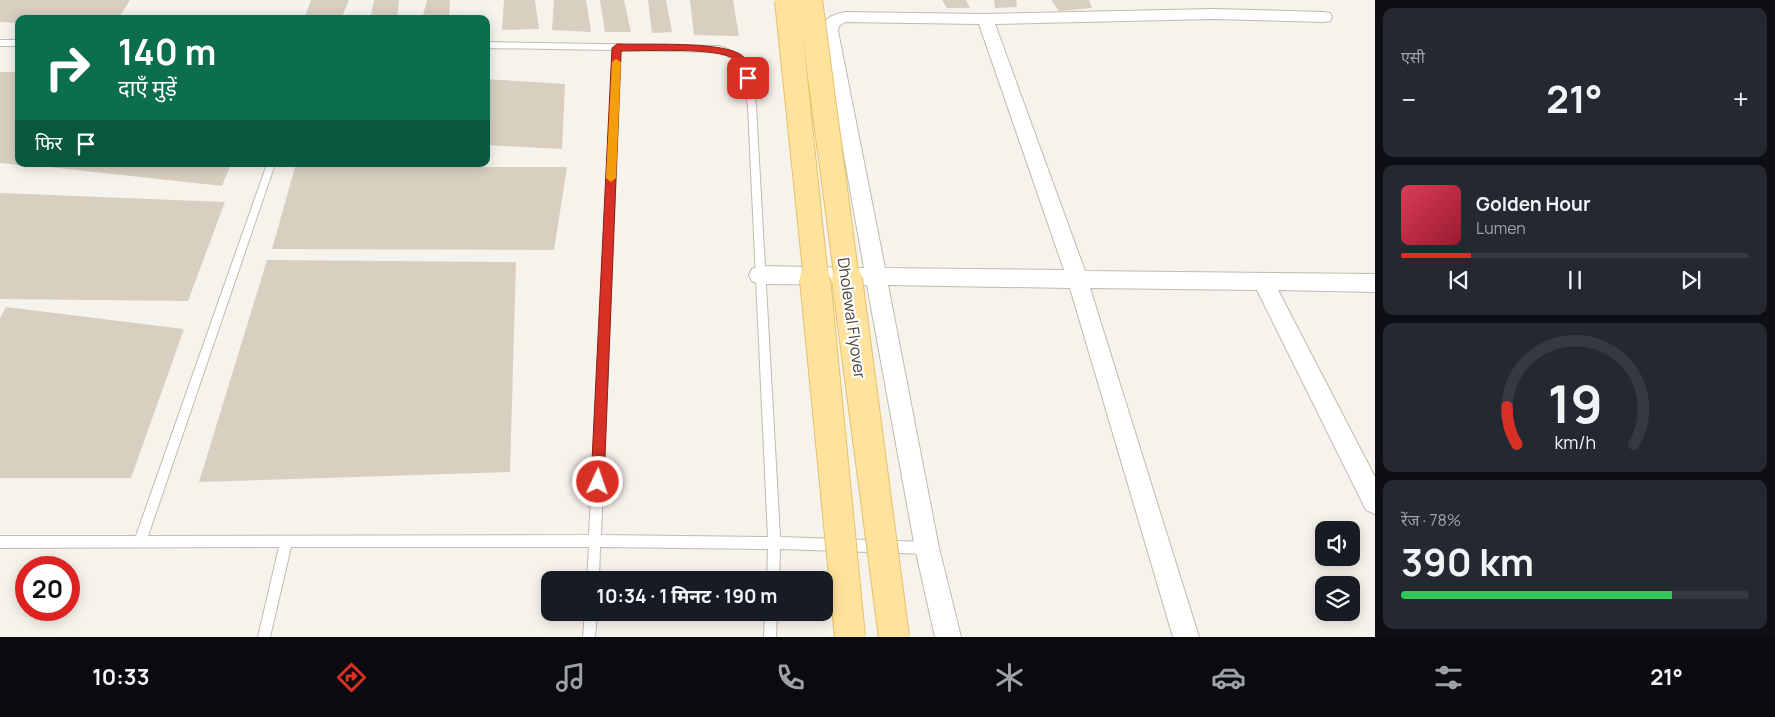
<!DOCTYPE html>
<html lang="hi">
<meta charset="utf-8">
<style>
body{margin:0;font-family:Manrope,"Noto Sans Devanagari",sans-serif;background:#242831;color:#f1f3f6;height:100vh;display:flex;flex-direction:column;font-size:19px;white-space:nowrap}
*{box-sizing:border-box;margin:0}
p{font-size:16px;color:#9ea1a6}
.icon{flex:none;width:28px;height:28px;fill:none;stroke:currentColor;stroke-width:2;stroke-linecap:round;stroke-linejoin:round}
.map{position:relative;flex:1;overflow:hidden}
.drawer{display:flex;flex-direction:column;gap:8px;padding:8px;background:#0d0f14;width:400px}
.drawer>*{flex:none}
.guide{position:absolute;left:15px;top:15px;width:475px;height:152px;border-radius:10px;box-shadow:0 2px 12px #0003;background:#0b6e4f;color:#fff;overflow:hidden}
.fabs{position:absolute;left:1315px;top:521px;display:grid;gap:10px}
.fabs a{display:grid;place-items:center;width:45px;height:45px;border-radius:10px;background:#171b24;box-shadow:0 2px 12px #0003;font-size:25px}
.speed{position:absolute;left:15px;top:556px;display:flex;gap:10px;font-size:25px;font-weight:700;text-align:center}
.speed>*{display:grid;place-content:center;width:65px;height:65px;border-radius:50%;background:#171b24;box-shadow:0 2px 12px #0003;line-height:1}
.speed .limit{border:8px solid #d22;background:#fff;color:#111}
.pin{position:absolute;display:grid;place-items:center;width:42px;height:42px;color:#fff;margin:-21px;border-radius:10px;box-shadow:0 2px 8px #0006}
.me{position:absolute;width:55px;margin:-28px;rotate:3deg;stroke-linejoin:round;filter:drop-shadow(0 0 4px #0008)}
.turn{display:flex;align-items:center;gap:18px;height:105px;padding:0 20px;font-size:22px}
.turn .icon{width:65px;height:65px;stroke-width:2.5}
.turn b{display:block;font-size:35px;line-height:42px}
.then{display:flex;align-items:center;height:48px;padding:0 20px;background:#0003;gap:10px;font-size:19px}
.big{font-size:38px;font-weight:700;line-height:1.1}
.drawer .tile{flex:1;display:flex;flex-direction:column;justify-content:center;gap:8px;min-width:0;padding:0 18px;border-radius:10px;background:#242831}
.drawer .dial{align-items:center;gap:0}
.dial svg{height:130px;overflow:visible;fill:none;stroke:#363941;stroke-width:7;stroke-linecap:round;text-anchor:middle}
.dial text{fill:#f1f3f6;stroke:none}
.song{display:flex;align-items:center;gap:15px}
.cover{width:60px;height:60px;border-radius:8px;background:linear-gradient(135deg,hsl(350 70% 55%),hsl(350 70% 35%))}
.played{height:5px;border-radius:2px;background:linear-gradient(90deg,#d93025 20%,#363941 20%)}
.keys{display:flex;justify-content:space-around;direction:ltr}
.heat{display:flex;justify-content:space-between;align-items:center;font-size:28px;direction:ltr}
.charge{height:8px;border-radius:4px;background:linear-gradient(90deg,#34c759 78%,#363941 0)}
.trip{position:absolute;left:541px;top:571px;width:292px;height:50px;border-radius:10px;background:#171b24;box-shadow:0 2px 12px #0003;font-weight:700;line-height:50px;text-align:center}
.tab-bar{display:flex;height:80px;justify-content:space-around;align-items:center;background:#090b0e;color:#9ea1a6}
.tab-bar .icon{width:35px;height:35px}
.tab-bar .active{color:#d93025}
.tab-bar b{font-size:22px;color:#f1f3f6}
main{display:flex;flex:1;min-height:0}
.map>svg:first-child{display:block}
</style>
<main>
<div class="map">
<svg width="1375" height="637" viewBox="0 0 1375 637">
<rect width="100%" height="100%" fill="#f6f3ec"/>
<g fill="#d8cfc1">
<path d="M0,0h130l-12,19h-99v4l-19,-1z"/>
<path d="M311,0h38l-8,19h-37z"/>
<path d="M374,0h25l-2,19h-27z"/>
<path d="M427,0h23l-1,19h-27z"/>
<path d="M504,0h31l4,29 -37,1z"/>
<path d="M554,0h32l5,32 -39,-2z"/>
<path d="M600,0h24l7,32h-26z"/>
<path d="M648,0h18l6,32 -20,1z"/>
<path d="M690,0h43l6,36 -45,-1z"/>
<path d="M942,0h24l4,8h-23z"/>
<path d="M994,0h22l1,7 -22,1z"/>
<path d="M1051,0h38l3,8 -33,3z"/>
<path d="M0,72h19v93l-19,-2z"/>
<path d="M486,79l79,5 -3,65 -76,-4z"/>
<path d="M22,164h209l-9,22z"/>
<path d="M295,167h272l-13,83 -282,-1z"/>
<path d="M0,193l225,9 -37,99 -188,-2z"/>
<path d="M267,260l249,2 -6,210 -311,10z"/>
<path d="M6,307l178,22 -53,149h-131v-160z"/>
</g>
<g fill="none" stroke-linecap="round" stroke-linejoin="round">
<defs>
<g id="service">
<rect x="0" y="40" width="19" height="6"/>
<path d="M486,42l233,4c33,10 33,30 37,60l24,431 147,5 4,2 2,4 -2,4 -4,2 -147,-5 -1,31h-12l1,-31 -168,-2 -1,33h-12l2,-33h-298l-21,90h-12l21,-90 -279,1v-12h136l131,-372h8l-127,372 441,-1 24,-485 -127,-2zM621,50l97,2 8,3 8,5 8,10 6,36 20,431 -167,-2z"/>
<path d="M585,612h12l-2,25h-12z"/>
<path d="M765,612h12l-1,25h-12z"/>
</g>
<path id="minor" d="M1213,9l111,3 6,1 2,4 -2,4 -6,1 -111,-3 -218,5 90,247 290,3v18l-97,-2 97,187v37l-9,-4 -109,-220 -167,-2 109,349h-26l-103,-349 -182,-3 51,263 22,89h-26l-20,-89 -48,-263 -108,-1 -7,-3 -3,-6 3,-6 7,-3 105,2 -42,-237c1,-14 11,-16 23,-19l140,2zM845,22l134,2 85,246 -179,-2 -47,-237 1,-5z"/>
</defs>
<use href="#service" stroke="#c2bbae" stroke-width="2"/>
<use href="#minor" stroke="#c2bbae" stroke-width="2"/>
<use href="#service" fill="#fff" fill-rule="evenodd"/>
<use href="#minor" fill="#fff" fill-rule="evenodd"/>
<defs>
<g id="primary-bridge-far1">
<path d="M787,0l29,280"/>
<path d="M810,0l37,280"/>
</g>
<g id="primary-bridge">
<path d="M815,279l35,358"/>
<path d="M847,279l47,358"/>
</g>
</defs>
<use href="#primary-bridge-far1" stroke="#e6c16a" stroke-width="26" stroke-linecap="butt"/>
<use href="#primary-bridge" stroke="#e6c16a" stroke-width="32" stroke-linecap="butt"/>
<use href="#primary-bridge-far1" stroke="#ffe39c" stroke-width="24"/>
<use href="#primary-bridge" stroke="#ffe39c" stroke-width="30"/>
</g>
<path fill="#d93025" stroke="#8d1f18" d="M617,44c29,1 100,-3 123,10 8,5 10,15 13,24l-1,2h-7c-3,-7 -4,-16 -11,-21 -17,-12 -89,-8 -113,-8l-17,431 -2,4 -4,2 -5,-2 -2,-4 21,-434z"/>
<path fill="#f59e0b" d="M616,59l5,3 -5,116 -5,4 -5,-4 6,-116z"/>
<g text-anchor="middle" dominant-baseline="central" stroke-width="4.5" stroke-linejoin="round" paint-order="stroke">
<g font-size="16" fill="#4b4439" stroke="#fff">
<text transform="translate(852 318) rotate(82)">Dholewal Flyover</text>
</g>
</g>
</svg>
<div class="fabs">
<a><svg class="icon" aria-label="sound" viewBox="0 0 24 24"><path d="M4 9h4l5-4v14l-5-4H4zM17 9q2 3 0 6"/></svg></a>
<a><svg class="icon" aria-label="layers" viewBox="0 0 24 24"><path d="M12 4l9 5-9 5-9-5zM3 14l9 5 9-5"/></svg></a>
</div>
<div class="speed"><div class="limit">20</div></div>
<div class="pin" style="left:748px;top:78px;background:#d93025"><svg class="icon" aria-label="arrive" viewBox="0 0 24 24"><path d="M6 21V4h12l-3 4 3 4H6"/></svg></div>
<svg class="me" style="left:598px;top:482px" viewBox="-20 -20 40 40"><circle r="17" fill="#d93025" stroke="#fff" stroke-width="3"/><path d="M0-11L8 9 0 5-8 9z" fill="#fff"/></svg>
<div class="trip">10:34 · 1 मिनट · 190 m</div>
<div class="guide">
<div class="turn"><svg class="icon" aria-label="right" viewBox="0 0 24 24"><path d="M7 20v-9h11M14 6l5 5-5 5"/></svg><div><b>140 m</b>दाएँ मुड़ें</div></div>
<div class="then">फिर<svg class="icon" aria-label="arrive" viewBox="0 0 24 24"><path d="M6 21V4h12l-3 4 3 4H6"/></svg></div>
</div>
</div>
<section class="drawer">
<div class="tile"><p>एसी</p>
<div class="heat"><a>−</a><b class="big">21°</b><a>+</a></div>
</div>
<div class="tile">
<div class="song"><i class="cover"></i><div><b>Golden Hour</b><p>Lumen</p></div></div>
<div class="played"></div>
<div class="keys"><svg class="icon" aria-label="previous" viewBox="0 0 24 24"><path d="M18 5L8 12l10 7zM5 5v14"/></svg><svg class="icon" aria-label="pause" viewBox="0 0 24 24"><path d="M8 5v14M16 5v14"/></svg><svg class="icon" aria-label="next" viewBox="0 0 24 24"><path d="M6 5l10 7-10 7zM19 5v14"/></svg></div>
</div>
<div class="tile dial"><svg viewBox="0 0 100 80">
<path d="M14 69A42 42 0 1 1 86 69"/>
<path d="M14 69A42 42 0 0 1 8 46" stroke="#d93025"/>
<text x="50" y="56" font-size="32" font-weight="700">19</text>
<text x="50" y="72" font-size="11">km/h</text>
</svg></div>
<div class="tile"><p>रेंज · 78%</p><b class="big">390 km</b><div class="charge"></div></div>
</section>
</main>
<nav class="tab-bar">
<b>10:33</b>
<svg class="icon active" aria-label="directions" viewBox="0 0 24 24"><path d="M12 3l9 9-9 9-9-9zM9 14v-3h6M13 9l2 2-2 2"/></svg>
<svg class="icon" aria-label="music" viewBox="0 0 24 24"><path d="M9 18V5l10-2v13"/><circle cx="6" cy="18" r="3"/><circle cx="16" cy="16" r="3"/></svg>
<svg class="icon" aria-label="phone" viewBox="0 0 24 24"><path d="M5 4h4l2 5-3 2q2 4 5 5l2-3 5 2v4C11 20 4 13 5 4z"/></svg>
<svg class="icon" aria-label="climate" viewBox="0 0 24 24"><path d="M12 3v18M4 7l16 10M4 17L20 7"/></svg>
<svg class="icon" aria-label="car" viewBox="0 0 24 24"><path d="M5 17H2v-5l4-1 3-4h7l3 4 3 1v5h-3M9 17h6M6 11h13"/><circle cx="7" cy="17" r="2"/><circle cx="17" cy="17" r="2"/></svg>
<svg class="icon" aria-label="filters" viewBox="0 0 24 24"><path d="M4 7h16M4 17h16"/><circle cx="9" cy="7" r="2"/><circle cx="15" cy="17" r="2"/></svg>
<b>21°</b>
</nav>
